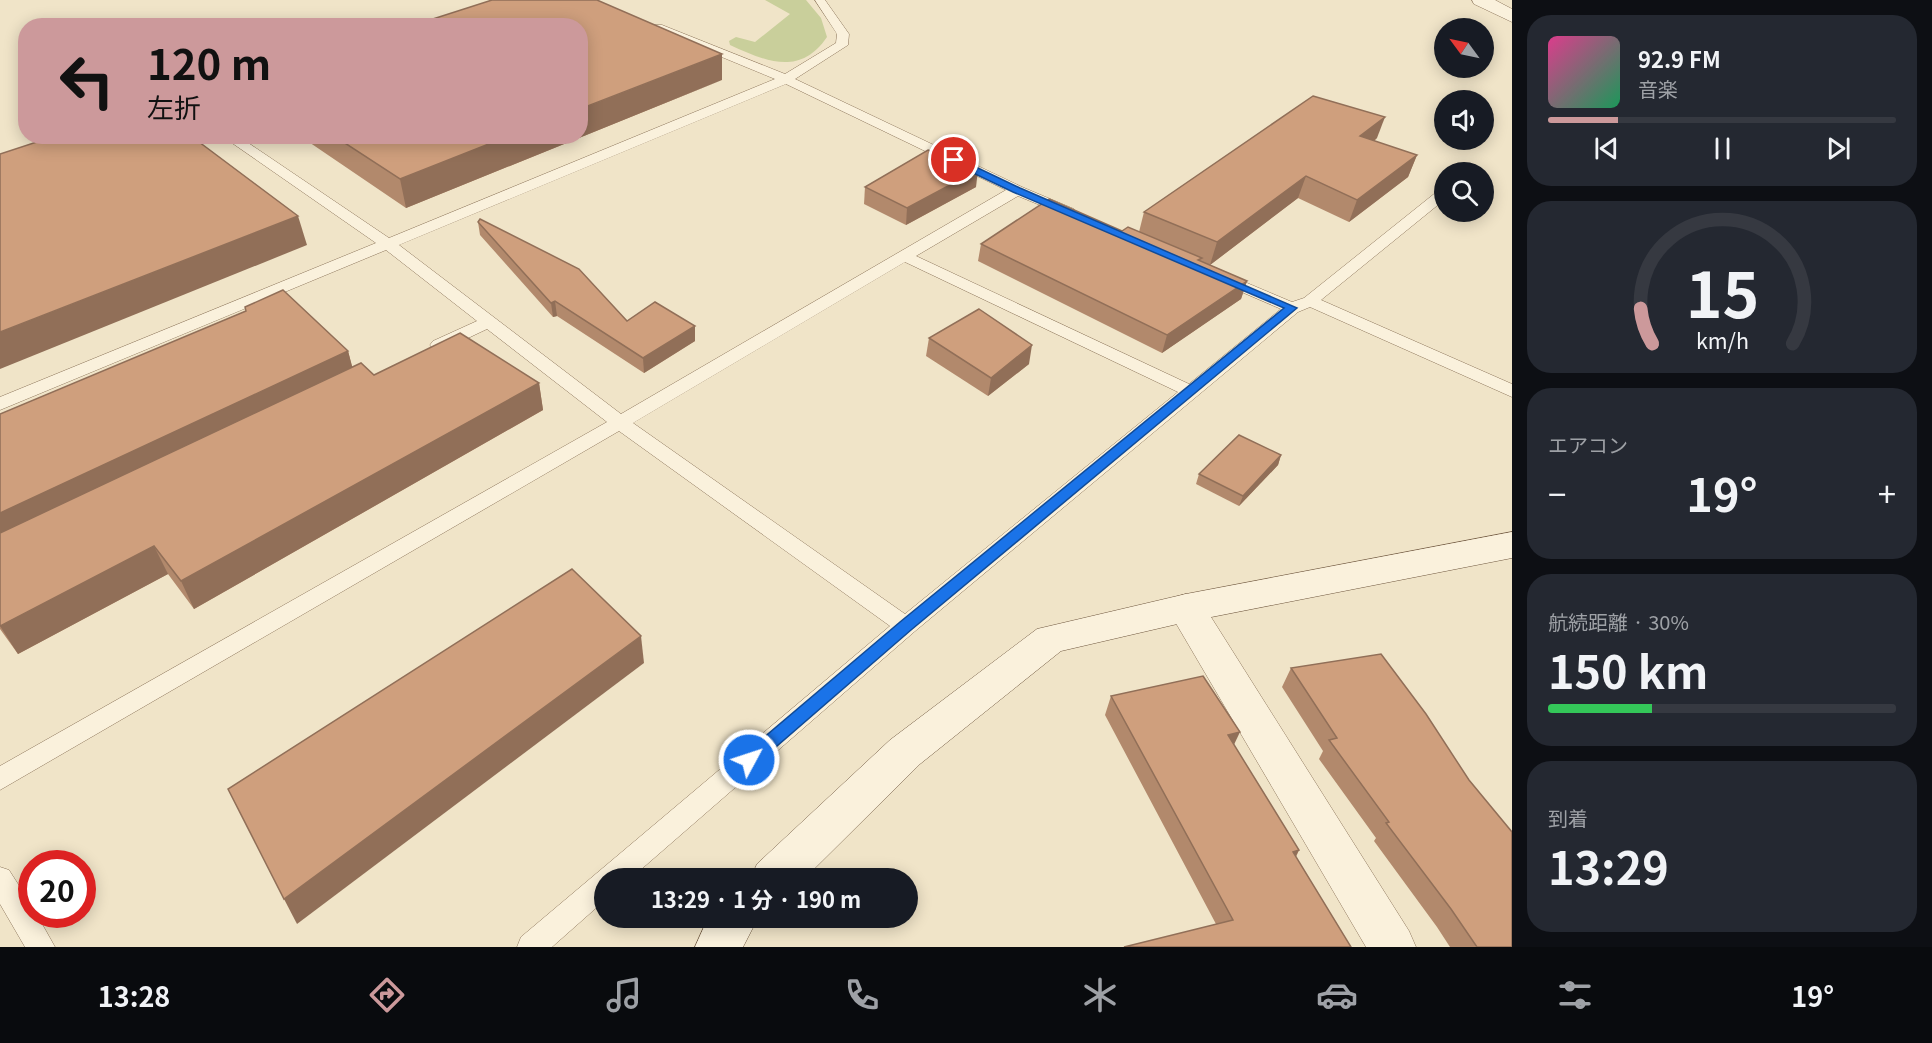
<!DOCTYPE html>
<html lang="ja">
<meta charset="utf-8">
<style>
body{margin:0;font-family:Georgia,"Noto Sans JP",serif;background:#242831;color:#f1f3f6;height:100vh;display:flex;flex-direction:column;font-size:22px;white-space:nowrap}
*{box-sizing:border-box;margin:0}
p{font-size:20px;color:#9ea1a6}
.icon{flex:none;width:33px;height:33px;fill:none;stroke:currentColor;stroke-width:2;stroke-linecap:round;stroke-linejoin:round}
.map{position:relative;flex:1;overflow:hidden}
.details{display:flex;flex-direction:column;gap:15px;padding:15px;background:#0d0f14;width:420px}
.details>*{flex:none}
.top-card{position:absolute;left:18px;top:18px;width:570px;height:126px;border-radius:24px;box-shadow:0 3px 15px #0003;background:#cc999b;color:#111;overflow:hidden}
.needle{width:39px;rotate:303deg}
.fabs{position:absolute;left:1434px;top:18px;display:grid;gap:12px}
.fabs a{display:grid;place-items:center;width:60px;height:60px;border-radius:50%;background:#171b24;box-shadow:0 3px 15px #0003;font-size:30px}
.speed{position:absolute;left:18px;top:850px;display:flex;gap:12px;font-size:30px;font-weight:700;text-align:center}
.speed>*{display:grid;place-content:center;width:78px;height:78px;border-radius:50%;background:#171b24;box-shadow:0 3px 15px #0003;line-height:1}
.speed .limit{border:9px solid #d22;background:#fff;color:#111}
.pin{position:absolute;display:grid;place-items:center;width:51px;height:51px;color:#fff;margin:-26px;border:3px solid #fff;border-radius:50%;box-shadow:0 2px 6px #0007}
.me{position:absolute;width:66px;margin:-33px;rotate:50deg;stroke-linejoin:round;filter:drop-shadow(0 0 4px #0008)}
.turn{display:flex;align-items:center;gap:21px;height:126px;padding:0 30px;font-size:27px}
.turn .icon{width:78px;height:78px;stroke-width:2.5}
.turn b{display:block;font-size:42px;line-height:51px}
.big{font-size:45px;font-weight:700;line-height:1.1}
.details .card{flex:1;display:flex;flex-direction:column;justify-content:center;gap:9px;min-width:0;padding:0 21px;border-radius:24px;background:#242831}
.details .dial{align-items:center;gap:0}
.dial svg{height:156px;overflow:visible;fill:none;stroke:#363941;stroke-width:7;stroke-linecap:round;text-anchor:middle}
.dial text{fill:#f1f3f6;stroke:none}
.song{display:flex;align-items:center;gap:18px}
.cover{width:72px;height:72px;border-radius:9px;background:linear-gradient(135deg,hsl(330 70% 55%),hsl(150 70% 35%))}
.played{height:6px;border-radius:3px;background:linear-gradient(90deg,#cc999b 20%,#363941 20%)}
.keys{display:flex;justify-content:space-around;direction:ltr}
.heat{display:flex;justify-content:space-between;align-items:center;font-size:33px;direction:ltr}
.charge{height:9px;border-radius:4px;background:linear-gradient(90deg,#34c759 30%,#363941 0)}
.trip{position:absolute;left:594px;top:868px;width:324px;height:60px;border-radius:30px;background:#171b24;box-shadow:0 3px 15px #0003;font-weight:700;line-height:60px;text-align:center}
.tabs{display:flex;height:96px;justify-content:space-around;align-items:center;background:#090b0e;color:#9ea1a6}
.tabs .icon{width:42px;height:42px}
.tabs .on{color:#cc999b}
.tabs b{font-size:27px;color:#f1f3f6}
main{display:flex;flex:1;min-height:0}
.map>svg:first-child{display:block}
</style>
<main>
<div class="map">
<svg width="1512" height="947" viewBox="0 0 1512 947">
<rect width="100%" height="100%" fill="#f0e4c8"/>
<path fill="#c9cf9b" d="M765,0h41l15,18 6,19c-27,40 -62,24 -97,8l-1,-4 7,-4 19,5 35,-28z"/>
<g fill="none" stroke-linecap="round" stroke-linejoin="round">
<defs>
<g id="lane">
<path d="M815,0h10l24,34 -1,11 -53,34 227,108 52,22 2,3 -7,4 -5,-1 -46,-19 -102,60 273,128 92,-75 -65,-28 -2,-3 2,-3h12l64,27 12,-4 135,-108 5,-1v11l-123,100 191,84v13l-202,-90 -12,5 -384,320 -284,247h-26v22l-52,46h-35l4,-10 369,-311 -271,-195 -619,359v-24l607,-344 -120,-93 -42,20h-12l-3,-4 3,-4 44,-20 -91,-71 -386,160v-13l376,-154 -154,-107h16l151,102 386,-159 -121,-50v-4h8l123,49 51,-31 1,-9zM786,84l220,106 -385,224 -222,-169zM905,262l273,130 -273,222 -272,-191z"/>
<path d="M1472,167l5,1 1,4h-15z"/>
<path d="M0,867l9,3 23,36v9h5l18,32h-30l-25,-43z"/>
</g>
<g id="street">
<path d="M1472,0h23l17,9v13l-38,-18z"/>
<path d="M1186,594l13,4 210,333 7,16h-50l-199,-339 6,-10z"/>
</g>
<g id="secondary">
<path d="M1512,532v26l-326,64 -125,29 -141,113 -116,115h-54l7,-15 133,-124 147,-111 149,-35z"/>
<path d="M708,918h50l-15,29h-48z"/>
</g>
</defs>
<use href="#lane" stroke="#8d765c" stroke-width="1"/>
<use href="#street" stroke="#8d765c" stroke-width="1"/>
<use href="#secondary" stroke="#6f573f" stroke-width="1"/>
<use href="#lane" fill="#faf1dc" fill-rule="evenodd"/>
<use href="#street" fill="#faf1dc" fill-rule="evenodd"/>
<use href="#secondary" fill="#faf1dc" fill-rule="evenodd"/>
</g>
<g fill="#b2896c">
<path d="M722,80l-316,128 -106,-72h280z"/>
<path d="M1377,138l-3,3 43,14 -9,22 -59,45 -51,-24 -88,67 -9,-4 46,20 -6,18 -79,54 -184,-92 3,-17 141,-13 17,1 5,-20z"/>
<path d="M865,187h111l-70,38 -42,-21z"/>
<path d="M478,222l149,99 68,5v15l-51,32 -87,-57 -4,1 -73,-82z"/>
<path d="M929,338l100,26 -41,32 -62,-40z"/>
<path d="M348,351l4,16 22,8 165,8 4,27 -349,199 -26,-35 -150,80 -18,-25v-215z"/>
<path d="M1281,455l-3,10 -39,41 -43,-22 3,-10z"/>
<path d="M1291,668l221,279h-62l-13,-20 -63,-86 2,-3 -57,-79 4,-8 -41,-64z"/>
<path d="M1111,696l123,49 65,105 -3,7 55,90 -135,-23 -111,-209z"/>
</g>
<g fill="#916f58">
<path d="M722,54v26l-316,128 -6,-29 109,-43h71v-27z"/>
<path d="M1385,117l-8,21 -24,19 7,-21z"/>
<path d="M1417,155l-9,22 -59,45 8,-22z"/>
<path d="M978,170l-2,17 -70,38 1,-17z"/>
<path d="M1306,176l-8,22 -88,67 7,-23z"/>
<path d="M298,216l9,29 -307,124v-37z"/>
<path d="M1247,281l-6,18 -79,54 5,-18z"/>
<path d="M555,301l2,15 -4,1 -2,-14z"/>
<path d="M695,326v15l-51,32 -1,-15z"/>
<path d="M1032,345l-3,19 -41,32 3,-18z"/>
<path d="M348,351l7,26 -355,172v-36z"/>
<path d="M539,383l4,27 -349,199 -13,-28z"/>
<path d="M1281,455l-3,10 -39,41 4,-10z"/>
<path d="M154,546l14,28 -150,80 -18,-28z"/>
<path d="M641,636l3,27 -347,261 -13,-25z"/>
<path d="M1240,732l-9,19 -3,-16z"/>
<path d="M1299,850l-10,19 4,-17z"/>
</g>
<g fill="#cf9f7d" stroke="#916f58" stroke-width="1.5">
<path d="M492,0h105l125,54 -142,55v-83h-169z"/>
<path d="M1313,96l72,21 -25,19 57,19 -60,45 -51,-24 -89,66 -73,-30z"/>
<path d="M55,136h136l107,80 -298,116v-178z"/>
<path d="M334,136h175l-109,43z"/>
<path d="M928,150l50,20 -71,38 -42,-21z"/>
<path d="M1049,199l73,32 6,-4 74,31 -4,2 49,21 -80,54 -186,-91z"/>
<path d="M480,219l99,50 48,52 28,-19 40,24 -52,32 -88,-57 -4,2 -73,-81z"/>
<path d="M283,290l65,61 -348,162v-99l246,-103 -1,-4z"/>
<path d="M979,309l53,36 -41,33 -62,-40z"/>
<path d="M460,333l79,50 -358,198 -27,-35 -154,80v-93l361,-170 13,12z"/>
<path d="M1239,435l42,20 -38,41 -44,-22z"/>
<path d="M572,569l69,67 -357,263 -56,-110z"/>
<path d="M1381,654l45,60 43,66 43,52v115h-35l-26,-38 -65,-86 3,-1 -60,-82 8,-2 -46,-70z"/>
<path d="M1203,676l37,56 -12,3 71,115 -6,2 58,95h-227l109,-27 -122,-224z"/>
</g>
<path fill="#1a73e8" stroke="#114b97" stroke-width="1.5" d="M950,158h7l63,30 277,120 -386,322 -156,135 -6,2 -6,-2 -2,-5 2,-5 157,-133 384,-314 -271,-116 -63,-30z"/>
</svg>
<div class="fabs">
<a><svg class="needle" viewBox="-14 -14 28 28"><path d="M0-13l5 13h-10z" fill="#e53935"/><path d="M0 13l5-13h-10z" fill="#9ea1a6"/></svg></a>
<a><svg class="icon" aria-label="sound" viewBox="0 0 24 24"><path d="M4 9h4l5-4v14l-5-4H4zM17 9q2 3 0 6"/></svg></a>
<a><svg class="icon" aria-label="search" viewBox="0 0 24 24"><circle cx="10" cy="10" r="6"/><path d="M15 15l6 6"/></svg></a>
</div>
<div class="speed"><div class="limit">20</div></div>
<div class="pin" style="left:954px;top:160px;background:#d93025"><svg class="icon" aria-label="arrive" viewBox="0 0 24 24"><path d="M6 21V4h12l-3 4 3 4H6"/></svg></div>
<svg class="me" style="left:749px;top:760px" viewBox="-20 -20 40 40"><circle r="17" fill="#1a73e8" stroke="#fff" stroke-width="3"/><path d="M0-11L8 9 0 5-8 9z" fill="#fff"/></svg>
<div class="trip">13:29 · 1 分 · 190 m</div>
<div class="top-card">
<div class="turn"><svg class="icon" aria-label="left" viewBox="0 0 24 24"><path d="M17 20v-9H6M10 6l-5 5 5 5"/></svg><div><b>120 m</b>左折</div></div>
</div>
</div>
<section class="details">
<div class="card">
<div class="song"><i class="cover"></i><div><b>92.9 FM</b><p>音楽</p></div></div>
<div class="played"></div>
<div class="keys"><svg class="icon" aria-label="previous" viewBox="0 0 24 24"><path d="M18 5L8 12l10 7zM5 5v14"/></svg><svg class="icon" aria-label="pause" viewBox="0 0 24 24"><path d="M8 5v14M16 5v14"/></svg><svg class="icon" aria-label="next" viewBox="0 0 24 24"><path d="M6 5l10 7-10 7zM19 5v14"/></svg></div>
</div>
<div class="card dial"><svg viewBox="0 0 100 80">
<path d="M14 69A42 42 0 1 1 86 69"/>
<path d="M14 69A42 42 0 0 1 8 51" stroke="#cc999b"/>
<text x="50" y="56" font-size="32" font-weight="700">15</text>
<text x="50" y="72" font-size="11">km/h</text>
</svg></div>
<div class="card"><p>エアコン</p>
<div class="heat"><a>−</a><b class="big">19°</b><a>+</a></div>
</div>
<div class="card"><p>航続距離 · 30%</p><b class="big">150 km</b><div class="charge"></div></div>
<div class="card"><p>到着</p><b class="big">13:29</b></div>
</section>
</main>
<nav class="tabs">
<b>13:28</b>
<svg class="icon on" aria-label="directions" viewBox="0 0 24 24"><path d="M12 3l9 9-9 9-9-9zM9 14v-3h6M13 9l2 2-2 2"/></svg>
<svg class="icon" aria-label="music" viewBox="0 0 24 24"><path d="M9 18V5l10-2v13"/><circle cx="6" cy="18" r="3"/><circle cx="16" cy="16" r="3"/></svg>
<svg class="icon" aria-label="phone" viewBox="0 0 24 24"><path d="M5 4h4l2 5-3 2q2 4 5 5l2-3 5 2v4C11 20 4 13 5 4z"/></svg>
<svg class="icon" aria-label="climate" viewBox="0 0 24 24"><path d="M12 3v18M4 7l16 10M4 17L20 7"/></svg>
<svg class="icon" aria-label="car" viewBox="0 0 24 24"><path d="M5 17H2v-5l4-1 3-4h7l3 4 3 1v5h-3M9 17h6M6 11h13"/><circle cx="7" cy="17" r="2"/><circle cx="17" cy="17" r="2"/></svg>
<svg class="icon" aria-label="filters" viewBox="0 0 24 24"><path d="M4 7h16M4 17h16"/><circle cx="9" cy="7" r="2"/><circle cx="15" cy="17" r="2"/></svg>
<b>19°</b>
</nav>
